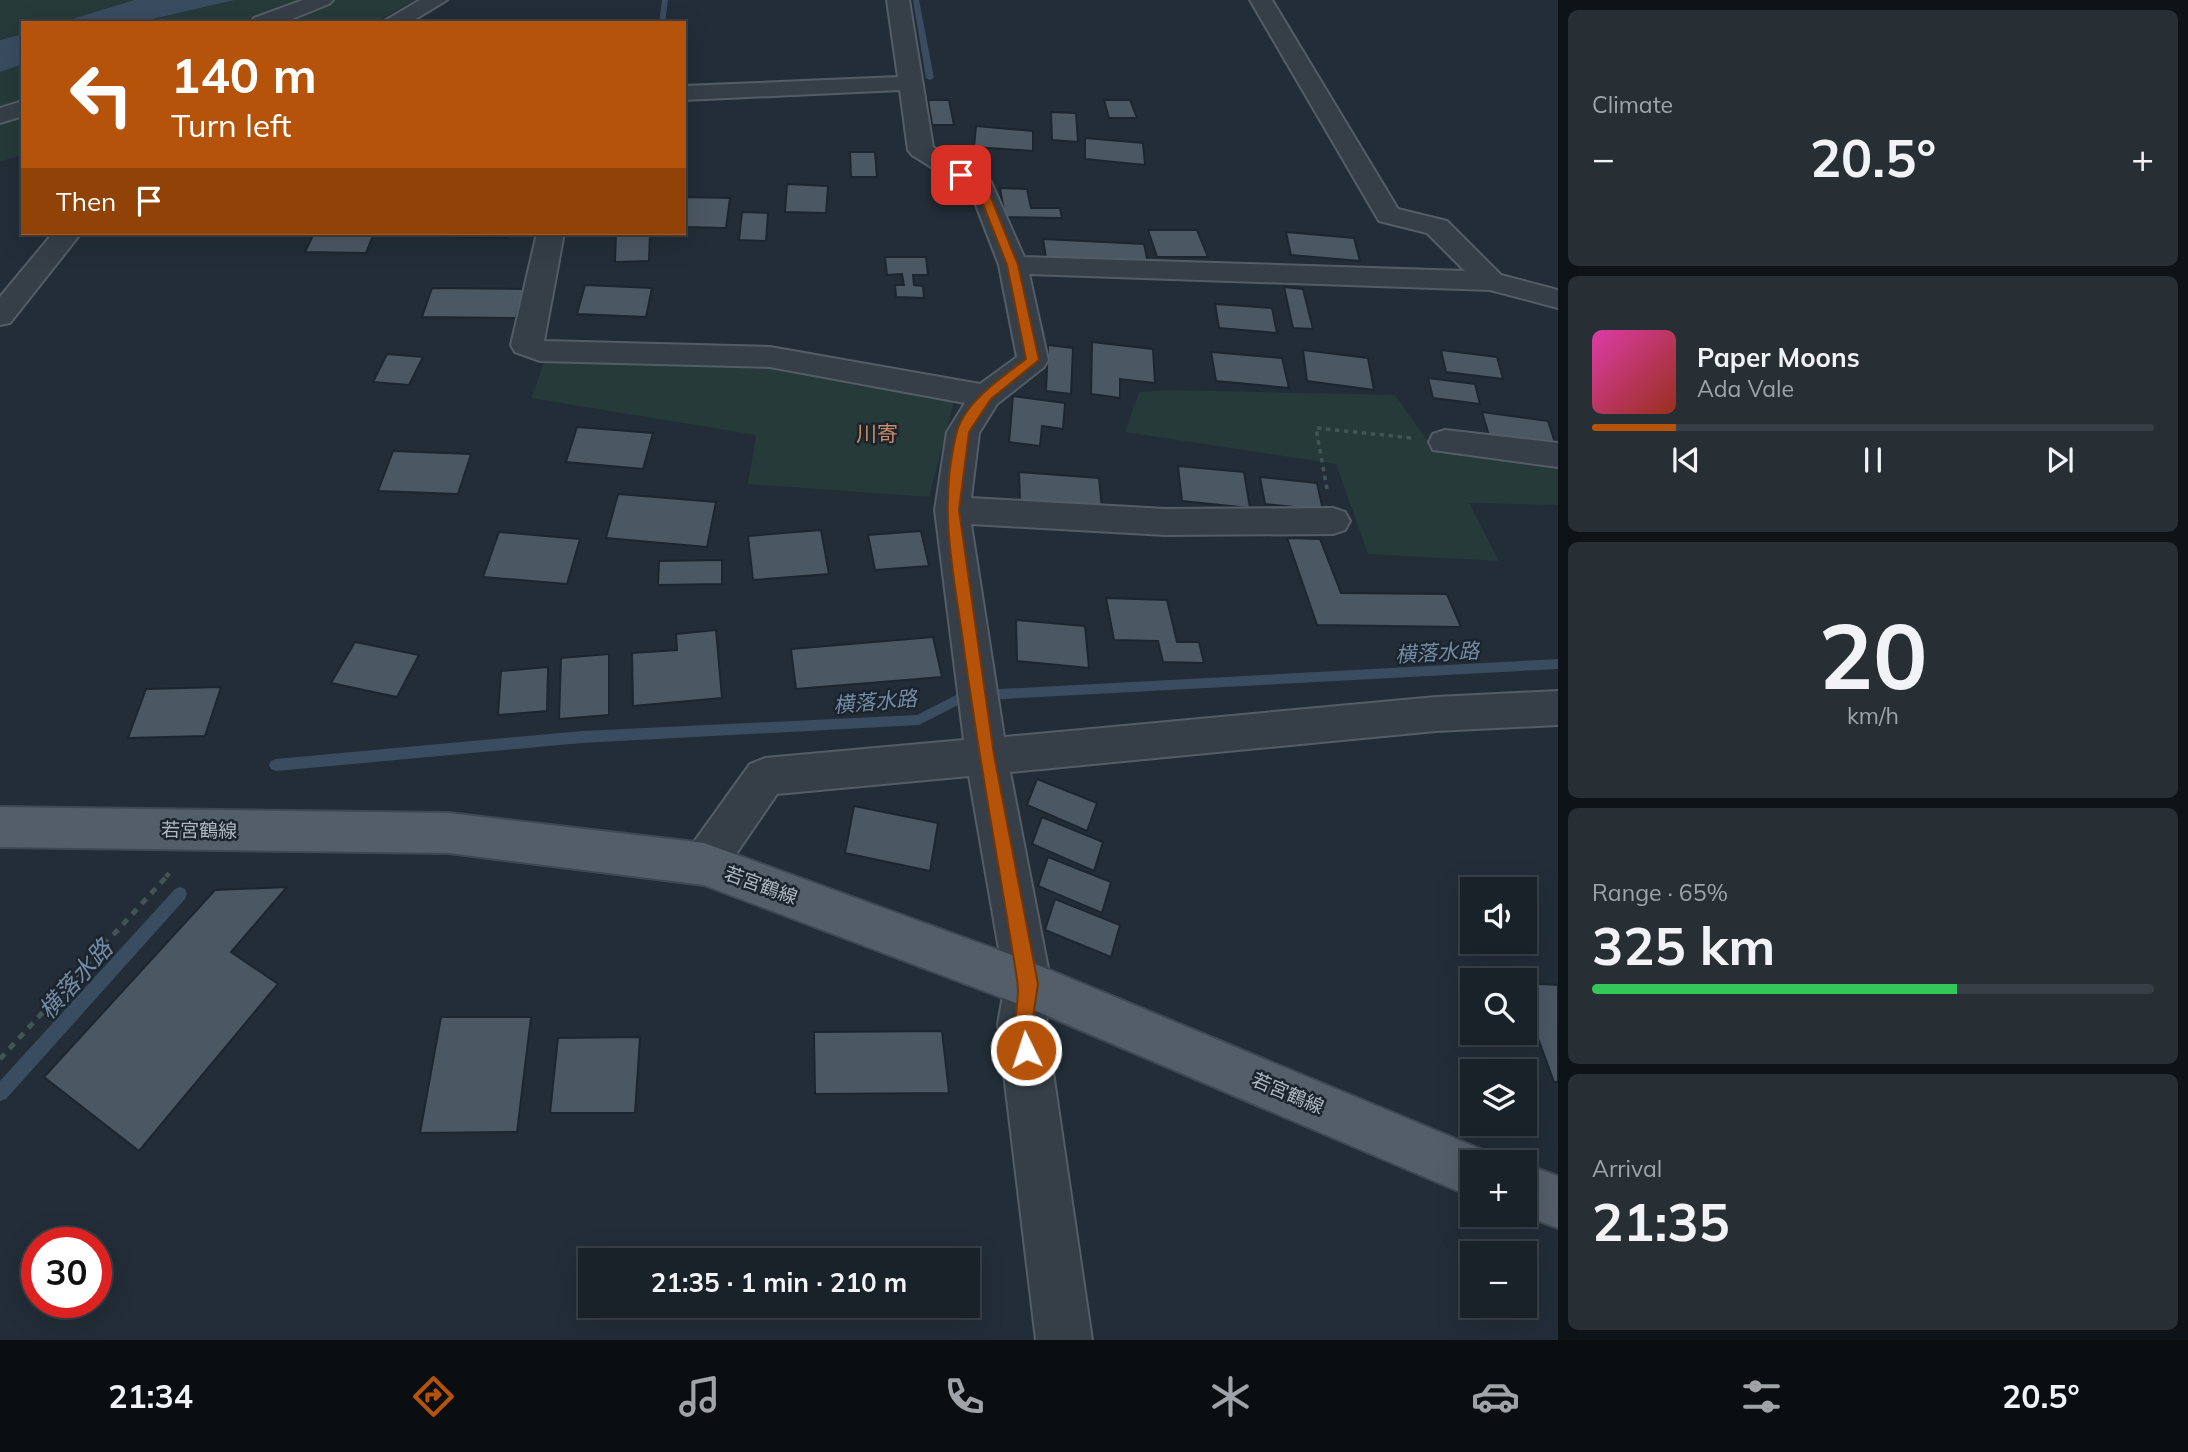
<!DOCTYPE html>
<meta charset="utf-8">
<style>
body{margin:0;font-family:Mulish,"Noto Sans JP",sans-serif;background:#272f35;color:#f1f3f6;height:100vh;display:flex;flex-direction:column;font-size:26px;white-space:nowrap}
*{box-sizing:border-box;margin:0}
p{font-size:23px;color:#9fa4a8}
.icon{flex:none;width:38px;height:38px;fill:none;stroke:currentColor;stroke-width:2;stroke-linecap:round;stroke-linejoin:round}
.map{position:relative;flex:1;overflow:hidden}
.side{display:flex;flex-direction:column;gap:10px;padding:10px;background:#0e1317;width:630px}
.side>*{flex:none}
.hud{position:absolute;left:21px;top:21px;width:665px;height:214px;border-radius:0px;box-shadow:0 7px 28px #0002,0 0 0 2px #383f46;background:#b45309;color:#fff;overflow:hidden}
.tools{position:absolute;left:1460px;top:877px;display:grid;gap:14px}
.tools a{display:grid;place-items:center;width:77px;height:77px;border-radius:0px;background:#1a2229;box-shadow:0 7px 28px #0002,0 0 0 2px #383f46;font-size:35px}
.speed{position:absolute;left:21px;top:1227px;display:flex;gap:14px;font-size:35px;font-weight:700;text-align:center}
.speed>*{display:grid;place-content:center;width:91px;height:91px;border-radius:50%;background:#1a2229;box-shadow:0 7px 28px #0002,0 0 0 2px #383f46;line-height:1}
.speed .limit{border:10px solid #d22;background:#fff;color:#111}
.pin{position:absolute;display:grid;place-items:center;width:60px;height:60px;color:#fff;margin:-30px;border-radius:14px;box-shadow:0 4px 10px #0006}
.me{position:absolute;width:77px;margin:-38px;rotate:356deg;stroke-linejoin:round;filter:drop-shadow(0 0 5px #0008)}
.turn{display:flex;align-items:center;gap:24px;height:147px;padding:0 35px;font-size:32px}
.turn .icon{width:91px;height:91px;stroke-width:2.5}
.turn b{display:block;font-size:49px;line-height:60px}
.then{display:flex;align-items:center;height:66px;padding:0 35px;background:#0003;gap:14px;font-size:26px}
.big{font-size:52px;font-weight:700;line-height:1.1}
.side .tile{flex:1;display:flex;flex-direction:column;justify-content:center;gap:10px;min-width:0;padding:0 24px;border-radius:10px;background:#272f35}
.side .dial{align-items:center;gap:0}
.dial b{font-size:91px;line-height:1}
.song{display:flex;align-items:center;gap:21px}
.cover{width:84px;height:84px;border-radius:10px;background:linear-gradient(135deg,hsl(320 70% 55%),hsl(10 70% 35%))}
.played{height:7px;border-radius:4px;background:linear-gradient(90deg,#b45309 15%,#383f46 15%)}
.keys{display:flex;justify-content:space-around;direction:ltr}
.heat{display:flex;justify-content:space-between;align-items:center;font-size:38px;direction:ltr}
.charge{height:10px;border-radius:5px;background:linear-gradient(90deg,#34c759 65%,#383f46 0)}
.trip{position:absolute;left:578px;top:1248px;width:402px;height:70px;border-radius:0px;background:#1a2229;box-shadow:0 7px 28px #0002,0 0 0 2px #383f46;font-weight:700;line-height:70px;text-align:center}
.tabs{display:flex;height:112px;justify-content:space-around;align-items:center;background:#0a0e10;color:#9fa4a8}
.tabs .icon{width:49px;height:49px}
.tabs .selected{color:#b45309}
.tabs b{font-size:32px;color:#f1f3f6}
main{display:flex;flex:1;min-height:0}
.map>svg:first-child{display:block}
</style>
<main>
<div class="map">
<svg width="1558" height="1340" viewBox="0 0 1558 1340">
<rect width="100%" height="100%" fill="#232d37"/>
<g fill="#253a39">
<path d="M0,0h134l-75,23h-36v11l-23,6z"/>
<path d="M235,0h180l-41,23h-239z"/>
<path d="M23,64v90l-23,8v-90z"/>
<path d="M546,357l222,5 186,39 -25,96 -181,-13 8,-49 -225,-37z"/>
<path d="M1169,390l226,5 36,51 127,14v45l-89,-2 30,58 -131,-7 -32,-90 -211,-32 14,-40z"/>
</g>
<g fill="#394c60">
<path d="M134,0h101l-100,23h-76z"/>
<path d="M23,34v30l-23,8v-32z"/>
</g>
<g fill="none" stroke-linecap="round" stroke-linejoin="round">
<g fill="#394c60" fill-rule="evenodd">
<path d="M662,0h6l-3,23h-6z"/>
<path d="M913,0h6l15,78 -4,2 -4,-2z"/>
<path d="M1558,659v10l-592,32 -47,24 -337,18 -306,28 -5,-2 -2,-4 2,-4 5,-2 306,-28 335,-16 47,-24z"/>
<path d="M180,887l5,2 2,5 -2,5 -179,200 -6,2v-20l175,-192z"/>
</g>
</g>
<g fill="#4b5763" stroke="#1d262f" stroke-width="2">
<path d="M928,100h21l5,25h-22z"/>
<path d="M1104,100h26l7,18h-28z"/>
<path d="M1051,112l25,1 2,29 -26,-2z"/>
<path d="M976,126l57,5v20l-59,-4z"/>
<path d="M1085,138l58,5 2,22 -60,-6z"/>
<path d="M850,152h25l2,25h-26z"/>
<path d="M787,184l41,2 -2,27 -41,-1z"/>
<path d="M1000,188l27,1 4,19h29l2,10 -57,-1z"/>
<path d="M684,197l46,1 -4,30 -42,-1z"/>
<path d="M742,212l26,1 -2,28 -27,-1z"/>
<path d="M1148,230h49l11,27h-51z"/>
<path d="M1286,232l68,6 6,23 -69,-6z"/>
<path d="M314,233h60l-8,20 -61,-1z"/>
<path d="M445,233h64l-2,5 -63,-2z"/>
<path d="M616,233h34l-1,28 -34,1z"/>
<path d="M1043,239l101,5 4,19 -102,-5z"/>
<path d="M885,257h41l2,18h-15l1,10 9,1 1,12 -28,-1 -1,-12h9l-2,-11 -15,1z"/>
<path d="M585,285l67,3 -6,29 -69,-3z"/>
<path d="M1284,287l19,2 10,40 -20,-1z"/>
<path d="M432,288l92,1 -8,29 -94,-1z"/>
<path d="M1215,304l57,4 5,25 -58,-5z"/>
<path d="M1092,342l61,7 2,34 -35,-4v19l-29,-4z"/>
<path d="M1048,345l25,3 -2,46 -25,-3z"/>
<path d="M1303,350l65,8 6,32 -67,-9z"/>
<path d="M1441,350l56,7 6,22 -57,-7z"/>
<path d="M1211,352l71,6 7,30 -73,-7z"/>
<path d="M387,354l36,3 -14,28 -36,-3z"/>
<path d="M1428,378l47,6 5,20 -47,-6z"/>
<path d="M1013,396l52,7 -2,26 -21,-3 -2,20 -31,-4z"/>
<path d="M1482,412l66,9 9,28 -67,-10z"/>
<path d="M577,427l76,6 -10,36 -77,-7z"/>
<path d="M393,451l78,3 -13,40 -80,-3z"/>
<path d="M1178,466l66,6 6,36 -68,-7z"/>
<path d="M1019,472l80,6 3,31 -82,-7z"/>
<path d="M1260,477l57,6 6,27 -58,-6z"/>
<path d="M618,494l98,8 -9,45 -101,-9z"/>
<path d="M821,530l8,44 -76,6 -5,-44z"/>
<path d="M921,531l8,35 -54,4 -7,-35z"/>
<path d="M499,532l81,7 -13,45 -84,-7z"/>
<path d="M1287,538l33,1 21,54 106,1 14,33 -144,-2z"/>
<path d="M722,560v24l-64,1 1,-24z"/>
<path d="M1106,598l61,2 10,42h22l5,21 -41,-1 -5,-21 -44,-1z"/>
<path d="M1016,620l69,6 4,42 -72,-7z"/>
<path d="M716,630l6,68 -89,8 -1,-53 45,-3 -1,-16z"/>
<path d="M933,637l9,40 -146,12 -5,-40z"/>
<path d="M355,642l64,13 -22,42 -66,-14z"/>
<path d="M609,654v61l-50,4 2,-61z"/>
<path d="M548,667l-1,44 -49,4 3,-44z"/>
<path d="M221,687l-16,49 -77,2 18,-49z"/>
<path d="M1037,779l60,24 -10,28 -60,-26z"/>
<path d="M854,806l84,17 -8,48 -85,-18z"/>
<path d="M1042,817l61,25 -9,29 -62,-27z"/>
<path d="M1048,857l63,25 -9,31 -64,-27z"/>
<path d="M287,887l-56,65 47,32 -139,167 -95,-74 171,-187z"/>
<path d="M1055,899l65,26 -9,32 -66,-27z"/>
<path d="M1524,983l34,2v97h-4l-30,-82z"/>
<path d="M441,1017h90l-14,115 -97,1z"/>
<path d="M942,1031l7,62 -134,1 -1,-62z"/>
<path d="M640,1037l-5,76h-85l8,-75z"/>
</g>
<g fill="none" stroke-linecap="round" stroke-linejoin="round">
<defs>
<g id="minor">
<path d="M303,0h30l-4,4 -47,19h-31l3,-5z"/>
<path d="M420,0h27l-38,23h-28z"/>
<path d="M887,0h22l24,147 58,35 33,75 441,14 -38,-38 -48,-12 -129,-221h22l126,209 49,12 54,54 57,15v18l-68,-18 -461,-16 19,86 -4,7 -47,37 -18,29 -8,65 194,11 168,-1 12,4 5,9 -5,9 -12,4 -168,1 -194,-11 33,213 432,-40 122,-6v34l-122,6 -426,41 41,212 -5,40 46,316h-56l-38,-316 7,-40 -36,-208 -192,18 -58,85 -15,6 -15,-6 -7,-15 7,-15 61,-85 15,-6 199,-18 -29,-230 12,-78 18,-29 -195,-36 -230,-6 -25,-9 -4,-7 26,-112h27l-20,108 226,6 210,37 37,-27 -18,-92 -28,-73 -59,-37 -4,-5 -8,-60 -216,10v-14l214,-9z"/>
<path d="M23,101v15l-23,7v-15z"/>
<path d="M53,233h28l-71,90 -10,2v-28z"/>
<path d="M1445,430l113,13v24l-125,-17 -4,-8 4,-8z"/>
</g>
<g id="major">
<path d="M0,807l449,6 255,30 324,118 462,192 4,9h-22v35l-448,-191 -320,-121 -255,-32 -449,-6z"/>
<path d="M1524,1164l34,12v52l-38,-14h4z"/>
</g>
</defs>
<use href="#minor" stroke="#545d66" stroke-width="4"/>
<use href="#major" stroke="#3f4851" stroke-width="4"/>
<path stroke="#425556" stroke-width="3.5" stroke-dasharray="4.5 4.5" stroke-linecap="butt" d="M1327,489l-11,-61 96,10"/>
<path stroke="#425556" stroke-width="4.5" stroke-dasharray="5 5" stroke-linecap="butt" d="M166,877l5,-6"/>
<path stroke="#425556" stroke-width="5" stroke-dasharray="7 7" stroke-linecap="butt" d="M0,1059l168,-184"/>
<use href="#minor" fill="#363f48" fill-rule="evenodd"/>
<use href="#major" fill="#545e68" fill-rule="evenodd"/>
</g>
<path fill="#b45309" stroke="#753606" stroke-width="2" d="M958,173h7l22,15 31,77 21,95 -48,39 -22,33 -10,78 35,245 44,229 -6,40 4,26 -3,7 -7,3 -7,-3c-12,-27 3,-51 -2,-78 -18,-115 -40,-229 -55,-345 -10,-69 -23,-129 -6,-199 7,-32 46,-58 70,-76l-19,-94 -30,-76 -19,-12z"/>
<g text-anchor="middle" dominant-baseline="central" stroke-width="5" stroke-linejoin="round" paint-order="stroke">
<g font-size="19" fill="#b1bac4" stroke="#1b242d">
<text transform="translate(199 830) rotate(1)">若宮鶴線</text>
<text transform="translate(761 885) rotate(20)">若宮鶴線</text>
<text transform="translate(1288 1093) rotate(23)">若宮鶴線</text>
</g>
<g font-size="21" fill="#cc8a64" stroke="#1b242d">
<text x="877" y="433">川寄</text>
</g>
<g font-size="21" font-style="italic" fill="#738ca6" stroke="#1b242d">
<text transform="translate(1437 652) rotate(-3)">横落水路</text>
<text transform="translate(875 701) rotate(-5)">横落水路</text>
</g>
<g font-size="24" font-style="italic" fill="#738ca6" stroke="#1b242d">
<text transform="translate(75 979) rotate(-48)">横落水路</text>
</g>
</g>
</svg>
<div class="tools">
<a><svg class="icon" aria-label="sound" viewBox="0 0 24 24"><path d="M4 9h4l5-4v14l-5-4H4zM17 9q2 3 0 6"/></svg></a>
<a><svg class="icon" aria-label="search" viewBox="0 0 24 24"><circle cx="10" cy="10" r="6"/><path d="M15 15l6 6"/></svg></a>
<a><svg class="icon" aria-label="layers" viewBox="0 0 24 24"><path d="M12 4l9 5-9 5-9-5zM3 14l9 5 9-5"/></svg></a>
<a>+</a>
<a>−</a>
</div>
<div class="speed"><div class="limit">30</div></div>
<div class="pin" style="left:961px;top:175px;background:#d93025"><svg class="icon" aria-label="arrive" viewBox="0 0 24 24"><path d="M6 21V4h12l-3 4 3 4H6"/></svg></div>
<svg class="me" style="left:1026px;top:1050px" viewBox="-20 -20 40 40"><circle r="17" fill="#b45309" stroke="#fff" stroke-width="3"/><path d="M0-11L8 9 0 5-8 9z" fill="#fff"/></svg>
<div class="trip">21:35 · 1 min · 210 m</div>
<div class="hud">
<div class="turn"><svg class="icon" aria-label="left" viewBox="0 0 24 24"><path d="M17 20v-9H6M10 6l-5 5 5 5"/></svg><div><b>140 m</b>Turn left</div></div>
<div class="then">Then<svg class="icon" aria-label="arrive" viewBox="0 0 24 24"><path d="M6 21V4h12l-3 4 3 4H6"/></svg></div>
</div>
</div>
<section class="side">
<div class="tile"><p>Climate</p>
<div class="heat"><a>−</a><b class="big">20.5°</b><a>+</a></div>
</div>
<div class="tile">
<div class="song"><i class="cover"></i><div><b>Paper Moons</b><p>Ada Vale</p></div></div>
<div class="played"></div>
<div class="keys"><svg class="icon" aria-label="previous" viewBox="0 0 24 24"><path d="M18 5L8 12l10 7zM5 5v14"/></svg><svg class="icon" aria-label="pause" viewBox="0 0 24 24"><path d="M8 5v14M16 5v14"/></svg><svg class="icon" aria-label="next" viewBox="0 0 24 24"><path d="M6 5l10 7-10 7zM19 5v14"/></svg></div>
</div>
<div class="tile dial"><b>20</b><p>km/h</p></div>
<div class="tile"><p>Range · 65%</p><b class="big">325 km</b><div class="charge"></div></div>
<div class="tile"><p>Arrival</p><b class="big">21:35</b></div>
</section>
</main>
<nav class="tabs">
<b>21:34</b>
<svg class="icon selected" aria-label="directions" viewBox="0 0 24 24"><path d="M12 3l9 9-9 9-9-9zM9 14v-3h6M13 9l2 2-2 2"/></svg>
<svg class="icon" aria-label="music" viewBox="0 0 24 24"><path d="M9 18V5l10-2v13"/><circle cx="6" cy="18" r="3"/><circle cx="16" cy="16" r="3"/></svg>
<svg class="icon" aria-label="phone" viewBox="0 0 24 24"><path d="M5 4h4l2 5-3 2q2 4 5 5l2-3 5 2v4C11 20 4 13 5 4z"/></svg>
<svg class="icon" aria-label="climate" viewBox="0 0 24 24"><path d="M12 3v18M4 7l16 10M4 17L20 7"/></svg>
<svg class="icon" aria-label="car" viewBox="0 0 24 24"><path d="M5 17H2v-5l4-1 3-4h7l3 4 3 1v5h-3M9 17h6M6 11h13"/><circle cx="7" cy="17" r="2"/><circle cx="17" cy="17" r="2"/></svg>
<svg class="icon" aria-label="filters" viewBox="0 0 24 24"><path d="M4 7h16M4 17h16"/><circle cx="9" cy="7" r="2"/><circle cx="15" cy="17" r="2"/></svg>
<b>20.5°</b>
</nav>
